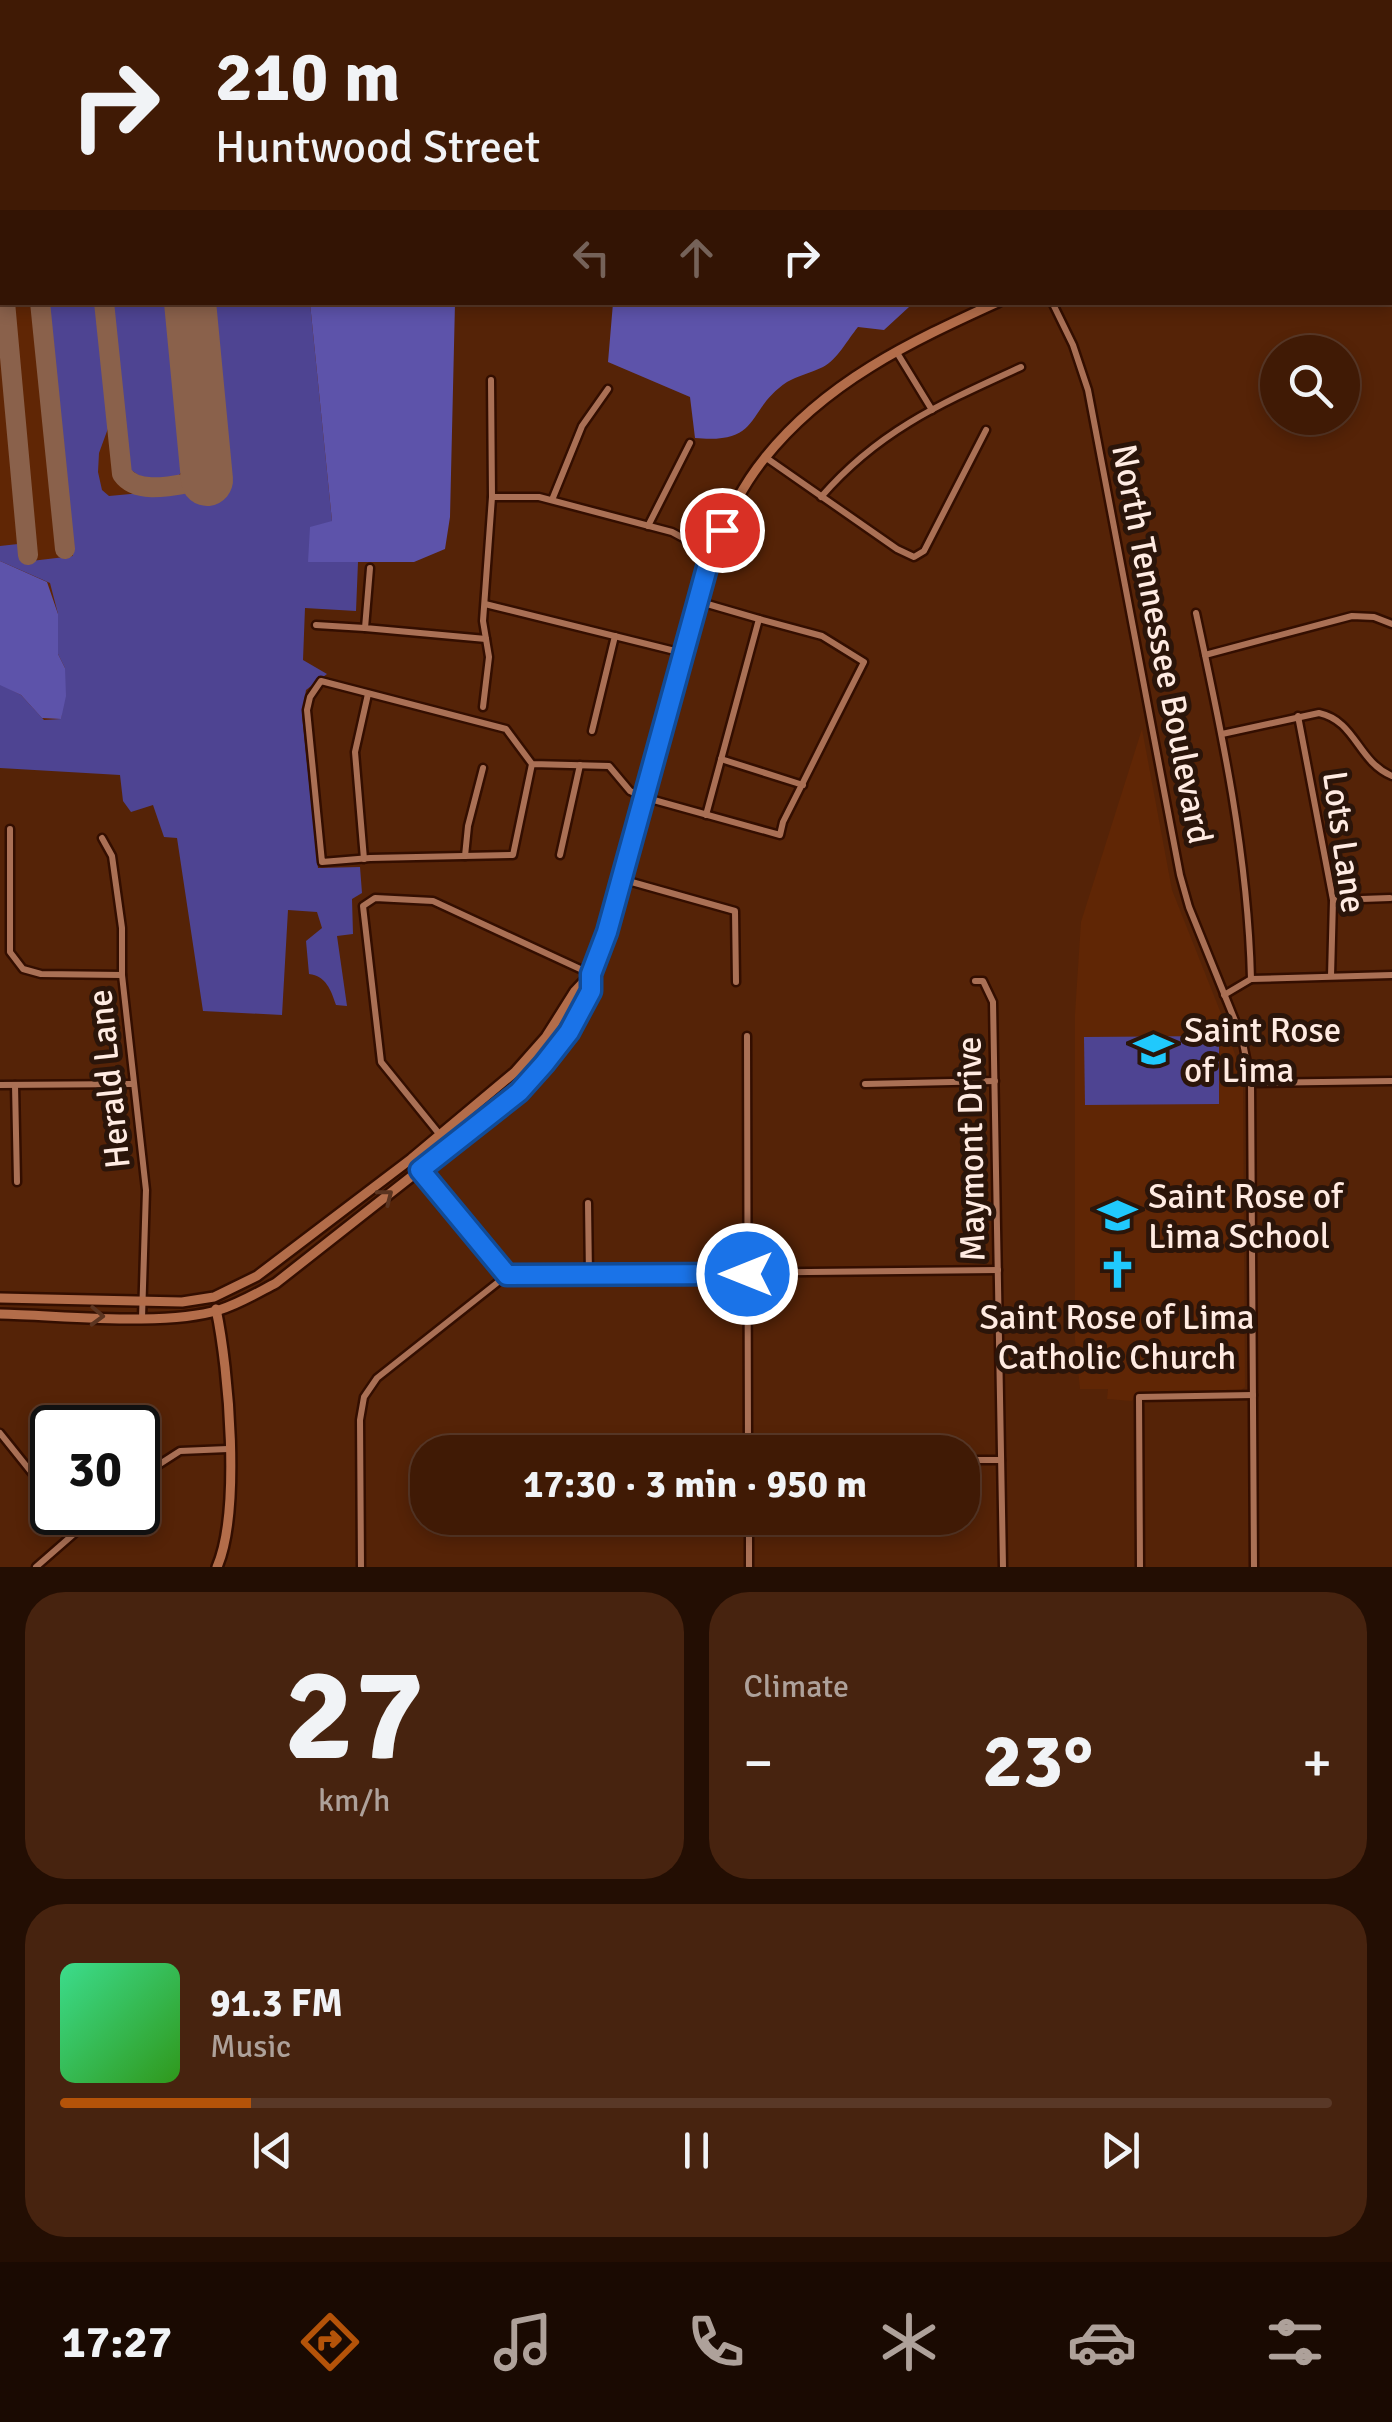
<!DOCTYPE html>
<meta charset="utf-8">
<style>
body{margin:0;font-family:Signika,sans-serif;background:#47230f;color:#f1f3f6;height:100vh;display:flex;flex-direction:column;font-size:38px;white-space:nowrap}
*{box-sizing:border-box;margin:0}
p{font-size:32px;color:#aea19a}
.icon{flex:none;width:55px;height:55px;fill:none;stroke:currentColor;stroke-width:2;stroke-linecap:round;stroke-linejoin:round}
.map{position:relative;height:1567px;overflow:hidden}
.sheet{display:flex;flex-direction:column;gap:25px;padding:25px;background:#230e03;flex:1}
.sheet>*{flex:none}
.hud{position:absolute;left:0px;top:0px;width:1392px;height:305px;box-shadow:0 5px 15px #0003,0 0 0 2px #593827;background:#401a05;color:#f1f3f6;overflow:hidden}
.tools{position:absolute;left:1260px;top:335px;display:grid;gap:20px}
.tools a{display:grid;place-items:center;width:100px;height:100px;border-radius:50%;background:#401a05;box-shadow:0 5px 15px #0003,0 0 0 2px #593827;font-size:50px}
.speed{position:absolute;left:30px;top:1405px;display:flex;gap:20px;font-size:50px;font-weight:700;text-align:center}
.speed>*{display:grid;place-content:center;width:130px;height:130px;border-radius:50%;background:#401a05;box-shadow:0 5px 15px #0003,0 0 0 2px #593827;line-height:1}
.speed .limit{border:5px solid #111;border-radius:15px;background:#fff;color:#111}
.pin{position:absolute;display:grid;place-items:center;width:85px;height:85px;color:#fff;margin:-42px;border:5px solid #fff;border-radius:50%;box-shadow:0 2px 10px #0007}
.me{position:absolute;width:110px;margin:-55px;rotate:270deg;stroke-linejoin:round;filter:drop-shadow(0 0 8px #0008)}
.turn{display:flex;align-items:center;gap:35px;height:210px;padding:0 50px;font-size:45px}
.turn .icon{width:130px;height:130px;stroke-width:2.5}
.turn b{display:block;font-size:70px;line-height:85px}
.lanes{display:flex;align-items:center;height:95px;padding:0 50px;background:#0003;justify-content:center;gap:50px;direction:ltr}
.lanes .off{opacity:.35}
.big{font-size:75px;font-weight:800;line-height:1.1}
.sheet .widget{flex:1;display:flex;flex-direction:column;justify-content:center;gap:15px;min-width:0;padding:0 35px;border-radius:40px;background:#47230f}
.sheet .dial{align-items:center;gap:0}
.dial b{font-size:130px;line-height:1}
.song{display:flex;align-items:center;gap:30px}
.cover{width:120px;height:120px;border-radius:15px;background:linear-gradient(135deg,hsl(150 70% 55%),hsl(110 70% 35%))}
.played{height:10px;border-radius:5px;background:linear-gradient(90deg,#b45309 15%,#593827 15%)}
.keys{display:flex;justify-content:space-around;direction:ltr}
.heat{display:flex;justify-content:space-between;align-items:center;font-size:55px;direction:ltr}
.sheet .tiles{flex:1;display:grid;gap:25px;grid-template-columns:1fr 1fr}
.widget:last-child{grid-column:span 2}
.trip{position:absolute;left:410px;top:1435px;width:570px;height:100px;border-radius:40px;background:#401a05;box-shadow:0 5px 15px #0003,0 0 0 2px #593827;font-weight:800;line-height:100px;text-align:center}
.menu{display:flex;height:160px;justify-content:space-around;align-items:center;background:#1a0a02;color:#aea19a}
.menu .icon{width:70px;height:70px}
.menu .active{color:#b45309}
.menu b{font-size:45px;color:#f1f3f6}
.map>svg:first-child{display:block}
</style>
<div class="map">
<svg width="1392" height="1567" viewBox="0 0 1392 1567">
<rect width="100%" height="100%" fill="#552307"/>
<g fill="#602605">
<path d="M0,0h279v2h-277v300l308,1 24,234 -29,17 -23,461 -109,-246 -173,-12z"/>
<path d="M1142,729l30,161 52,131 19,58 2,308 -5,4 -104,3 -4,7 -25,-2 1,-10h-28l-5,-49v-326l6,-92z"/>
</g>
<g fill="#4e4492">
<path d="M48,303h50l12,120 -11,30 -1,19 4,18 7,6 118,-11 -18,-182h101l22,218 -24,41h50l-2,49 -51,-3 -2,52 24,14 -21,16 -4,25 16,153 42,-1 2,26 -10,6 1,35 -16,2 10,70 -11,-1c-5,-15 -10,-29 -27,-31l-3,-33 16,-13 -5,-16 -29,-2 -6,105 -79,-4 -26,-173 -13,-1 -11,-32 -22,7 -8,-11 -3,-26 -120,-7v-84l21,11 23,25 17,-1 4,-51 -7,-14v-40l-8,-31 -50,-22v-15l18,-2 3,3 2,15 50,-6z"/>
<path d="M111,303h62l16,161 -11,12 -31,5 -19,-13z"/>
<path d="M1219,1036v68l-134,1 -1,-68z"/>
</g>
<g fill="#5d53aa">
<path d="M915,0h180l-183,2z"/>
<path d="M310,303h145l-5,214 -5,32 -31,13h-106l2,-35 22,-6z"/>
<path d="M613,303v-1l308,1 -12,4 -25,23 -26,-3c-10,12 -21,33 -35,40 -12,6 -26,9 -36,15 -43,29 -24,62 -92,56l-5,-41 -82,-35z"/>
<path d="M0,561l47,21 11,32v40l7,14 1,28 -5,23 -19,-1 -21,-23 -21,-10z"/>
</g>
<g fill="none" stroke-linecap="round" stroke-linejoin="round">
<g stroke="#8a614b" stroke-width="20">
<path d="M75,0v2"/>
<path d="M0,29l2,2"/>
<path d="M0,118l2,4"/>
<path d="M0,186l2,5"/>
<path d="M0,230h2"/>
<path d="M0,244l2,28"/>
<path d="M5,302l23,253"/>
<path d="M40,302l25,247"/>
<path d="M104,302l18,172c17,24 59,9 85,6"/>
</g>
<g stroke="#8a614b" stroke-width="52">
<path d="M160,0l1,2"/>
<path d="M190,302l17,178"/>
</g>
<defs>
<g id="street">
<path d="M491,0v2"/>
<path d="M703,0v2"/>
<path d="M819,0v2"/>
<path d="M1283,2v-2"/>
<path d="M1052,302l21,43 15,45 92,485 9,32 53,131 9,45 3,484"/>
<path d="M896,351l36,59"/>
<path d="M765,457l132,92 17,8 10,-6 62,-121"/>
<path d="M492,497h47l133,35 39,21"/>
<path d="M821,497c58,-67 121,-94 200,-130"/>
<path d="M552,500l30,-74 26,-37"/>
<path d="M648,526l42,-83"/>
<path d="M370,568l-5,60 121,11"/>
<path d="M697,601l62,18 -53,196"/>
<path d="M485,604l198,49"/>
<path d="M1196,613c26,120 52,242 55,366l-27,16"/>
<path d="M316,625l49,3"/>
<path d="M1205,655l147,-39 22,1 18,7"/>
<path d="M483,707l6,-50 -6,-36 9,-124 -1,-117"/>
<path d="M1298,716l35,184 -2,76"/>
<path d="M592,731l23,-95"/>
<path d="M1222,734l97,-21c37,8 38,48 73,63"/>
<path d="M721,759l82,26"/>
<path d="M532,764l-19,91 -143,3 -48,4 -15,-152 3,-13 11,-16 185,48 26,35 77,2 21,25 13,6 137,38 3,-13 81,-160 -42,-26 -63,-17"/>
<path d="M10,829v123l13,17 18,5 81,1"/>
<path d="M102,838l10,18 10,72v47l24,215 -4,128"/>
<path d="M560,855l20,-90"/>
<path d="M465,856l3,-30 15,-58"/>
<path d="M364,859l-9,-107 13,-58"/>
<path d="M621,879l114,32 1,71"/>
<path d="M1333,900l57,-2"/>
<path d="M1251,979l141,-4"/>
<path d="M975,981h8l10,21 10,565"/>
<path d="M747,1036l1,416"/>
<path d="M1251,1083l141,-2"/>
<path d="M865,1084l130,-3"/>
<path d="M0,1085l133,-1"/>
<path d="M15,1085l2,97"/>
<path d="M449,1146l-68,-84 -18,-156 12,-8 58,3 158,73"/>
<path d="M411,1159l96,116 491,-5"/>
<path d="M588,1203l1,73"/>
<path d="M0,1433l52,65"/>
<path d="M962,1460h39"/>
<path d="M138,1478l42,-27 48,-2"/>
<path d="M64,1512l15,18"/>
<path d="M749,1518v49"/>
<path d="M36,1567l63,-55"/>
<path d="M361,1567l-1,-147 4,-23 13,-19 130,-103"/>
<path d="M1140,1567l-1,-170 114,-2"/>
</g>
<g id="secondary">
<path d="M1390,118l2,-1"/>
<path d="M1390,134l2,-1"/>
<path d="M0,1298l182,4 32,-5 43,-21 154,-117 104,-87 31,-35 29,-46 16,-17"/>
<path d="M216,1309c13,61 25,203 1,258"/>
<path d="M0,1314c60,1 165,13 219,-4 20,-6 38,-17 57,-27l243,-191 50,-61 22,-40v-17l16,-42 104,-379c15,-32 30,-66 53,-94 61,-77 146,-117 234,-157"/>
</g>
</defs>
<use href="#street" stroke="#330e00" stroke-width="11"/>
<use href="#secondary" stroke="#330e00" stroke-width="14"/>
<use href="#street" stroke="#aa7055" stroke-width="6"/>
<use href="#secondary" stroke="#b36d4a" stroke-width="9"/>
</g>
<defs><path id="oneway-chevron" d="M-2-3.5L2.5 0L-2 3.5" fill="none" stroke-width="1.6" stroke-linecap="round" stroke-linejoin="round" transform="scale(2.5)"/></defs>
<g stroke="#5b3420">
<use href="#oneway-chevron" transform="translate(386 1196) rotate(-38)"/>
<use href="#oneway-chevron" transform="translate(97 1316) rotate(2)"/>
</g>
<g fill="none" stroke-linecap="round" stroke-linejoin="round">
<defs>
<path id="route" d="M722,530l-11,23 -104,379 -16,42v17l-22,41 -25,32 -25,28 -99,78 87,105 240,-1"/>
</defs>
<use href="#route" stroke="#114b97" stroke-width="25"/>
<use href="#route" stroke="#1a73e8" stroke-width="18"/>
</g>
<defs>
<symbol id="school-bare" viewBox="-9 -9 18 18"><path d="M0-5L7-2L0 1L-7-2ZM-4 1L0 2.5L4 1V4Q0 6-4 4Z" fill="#20c9fd" stroke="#2b150a" stroke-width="2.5" paint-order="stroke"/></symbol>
<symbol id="church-bare" viewBox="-9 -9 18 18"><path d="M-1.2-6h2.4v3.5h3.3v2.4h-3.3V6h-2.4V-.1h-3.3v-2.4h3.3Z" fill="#20c9fd" stroke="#2b150a" stroke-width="2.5" paint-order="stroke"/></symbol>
</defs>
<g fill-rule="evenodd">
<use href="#school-bare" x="1126" y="1022" width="55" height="55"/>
<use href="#school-bare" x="1090" y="1188" width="55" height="55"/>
<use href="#church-bare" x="1090" y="1242" width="55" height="55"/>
</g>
<g text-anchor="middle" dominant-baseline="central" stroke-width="10" stroke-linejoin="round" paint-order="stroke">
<g font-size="35" fill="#ffebe2" stroke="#2b150a">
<text transform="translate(1162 644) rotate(79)">North Tennessee Boulevard</text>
<text transform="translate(1344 842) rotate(82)">Lots Lane</text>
<text transform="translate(109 1079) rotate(-96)">Herald Lane</text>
<text transform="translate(971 1149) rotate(-91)">Maymont Drive</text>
</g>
<g font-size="35" fill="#ffebe2" stroke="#2b150a" text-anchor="start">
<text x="1184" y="1030">Saint Rose<tspan x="1184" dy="40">of Lima</tspan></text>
<text x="1148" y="1196">Saint Rose of<tspan x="1148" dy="40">Lima School</tspan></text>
<text x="1117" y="1317" text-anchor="middle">Saint Rose of Lima<tspan x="1117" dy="40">Catholic Church</tspan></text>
</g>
</g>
</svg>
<div class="tools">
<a><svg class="icon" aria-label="search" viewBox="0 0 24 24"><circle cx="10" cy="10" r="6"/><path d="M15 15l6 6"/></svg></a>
</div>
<div class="speed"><div class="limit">30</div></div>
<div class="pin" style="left:722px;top:530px;background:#d93025"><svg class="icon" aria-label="arrive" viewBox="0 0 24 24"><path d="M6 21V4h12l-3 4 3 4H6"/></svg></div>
<svg class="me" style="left:747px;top:1274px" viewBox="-20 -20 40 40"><circle r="17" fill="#1a73e8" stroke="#fff" stroke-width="3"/><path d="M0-11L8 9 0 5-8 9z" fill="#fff"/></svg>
<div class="trip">17:30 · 3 min · 950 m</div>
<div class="hud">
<div class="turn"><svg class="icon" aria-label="right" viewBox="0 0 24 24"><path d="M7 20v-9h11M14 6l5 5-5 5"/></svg><div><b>210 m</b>Huntwood Street</div></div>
<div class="lanes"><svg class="icon off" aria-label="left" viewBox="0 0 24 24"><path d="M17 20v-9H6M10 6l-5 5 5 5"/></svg><svg class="icon off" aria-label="ahead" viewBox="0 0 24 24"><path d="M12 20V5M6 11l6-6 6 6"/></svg><svg class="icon" aria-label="right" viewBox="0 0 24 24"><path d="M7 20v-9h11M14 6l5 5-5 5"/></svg></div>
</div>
</div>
<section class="sheet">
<div class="tiles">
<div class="widget dial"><b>27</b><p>km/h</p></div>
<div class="widget"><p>Climate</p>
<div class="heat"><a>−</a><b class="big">23°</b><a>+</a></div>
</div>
<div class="widget">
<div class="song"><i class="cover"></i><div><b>91.3 FM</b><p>Music</p></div></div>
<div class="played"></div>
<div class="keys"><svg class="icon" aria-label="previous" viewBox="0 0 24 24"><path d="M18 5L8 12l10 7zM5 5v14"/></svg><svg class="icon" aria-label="pause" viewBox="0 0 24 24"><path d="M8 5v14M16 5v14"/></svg><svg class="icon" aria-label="next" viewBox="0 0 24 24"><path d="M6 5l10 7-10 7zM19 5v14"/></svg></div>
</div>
</div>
</section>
<nav class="menu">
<b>17:27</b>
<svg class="icon active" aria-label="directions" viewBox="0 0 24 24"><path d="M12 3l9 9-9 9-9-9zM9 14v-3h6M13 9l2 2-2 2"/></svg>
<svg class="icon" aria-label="music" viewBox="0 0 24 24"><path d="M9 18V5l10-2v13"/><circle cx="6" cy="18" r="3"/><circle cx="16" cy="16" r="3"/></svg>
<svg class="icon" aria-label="phone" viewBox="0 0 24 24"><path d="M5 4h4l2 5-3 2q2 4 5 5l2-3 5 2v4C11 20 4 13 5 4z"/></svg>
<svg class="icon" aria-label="climate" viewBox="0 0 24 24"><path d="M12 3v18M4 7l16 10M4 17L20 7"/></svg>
<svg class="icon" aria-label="car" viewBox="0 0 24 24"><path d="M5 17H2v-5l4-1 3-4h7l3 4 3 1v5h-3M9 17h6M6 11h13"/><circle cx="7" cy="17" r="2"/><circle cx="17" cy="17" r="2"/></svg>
<svg class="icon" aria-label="filters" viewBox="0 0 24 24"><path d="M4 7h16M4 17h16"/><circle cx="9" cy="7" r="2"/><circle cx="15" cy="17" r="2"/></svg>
</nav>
